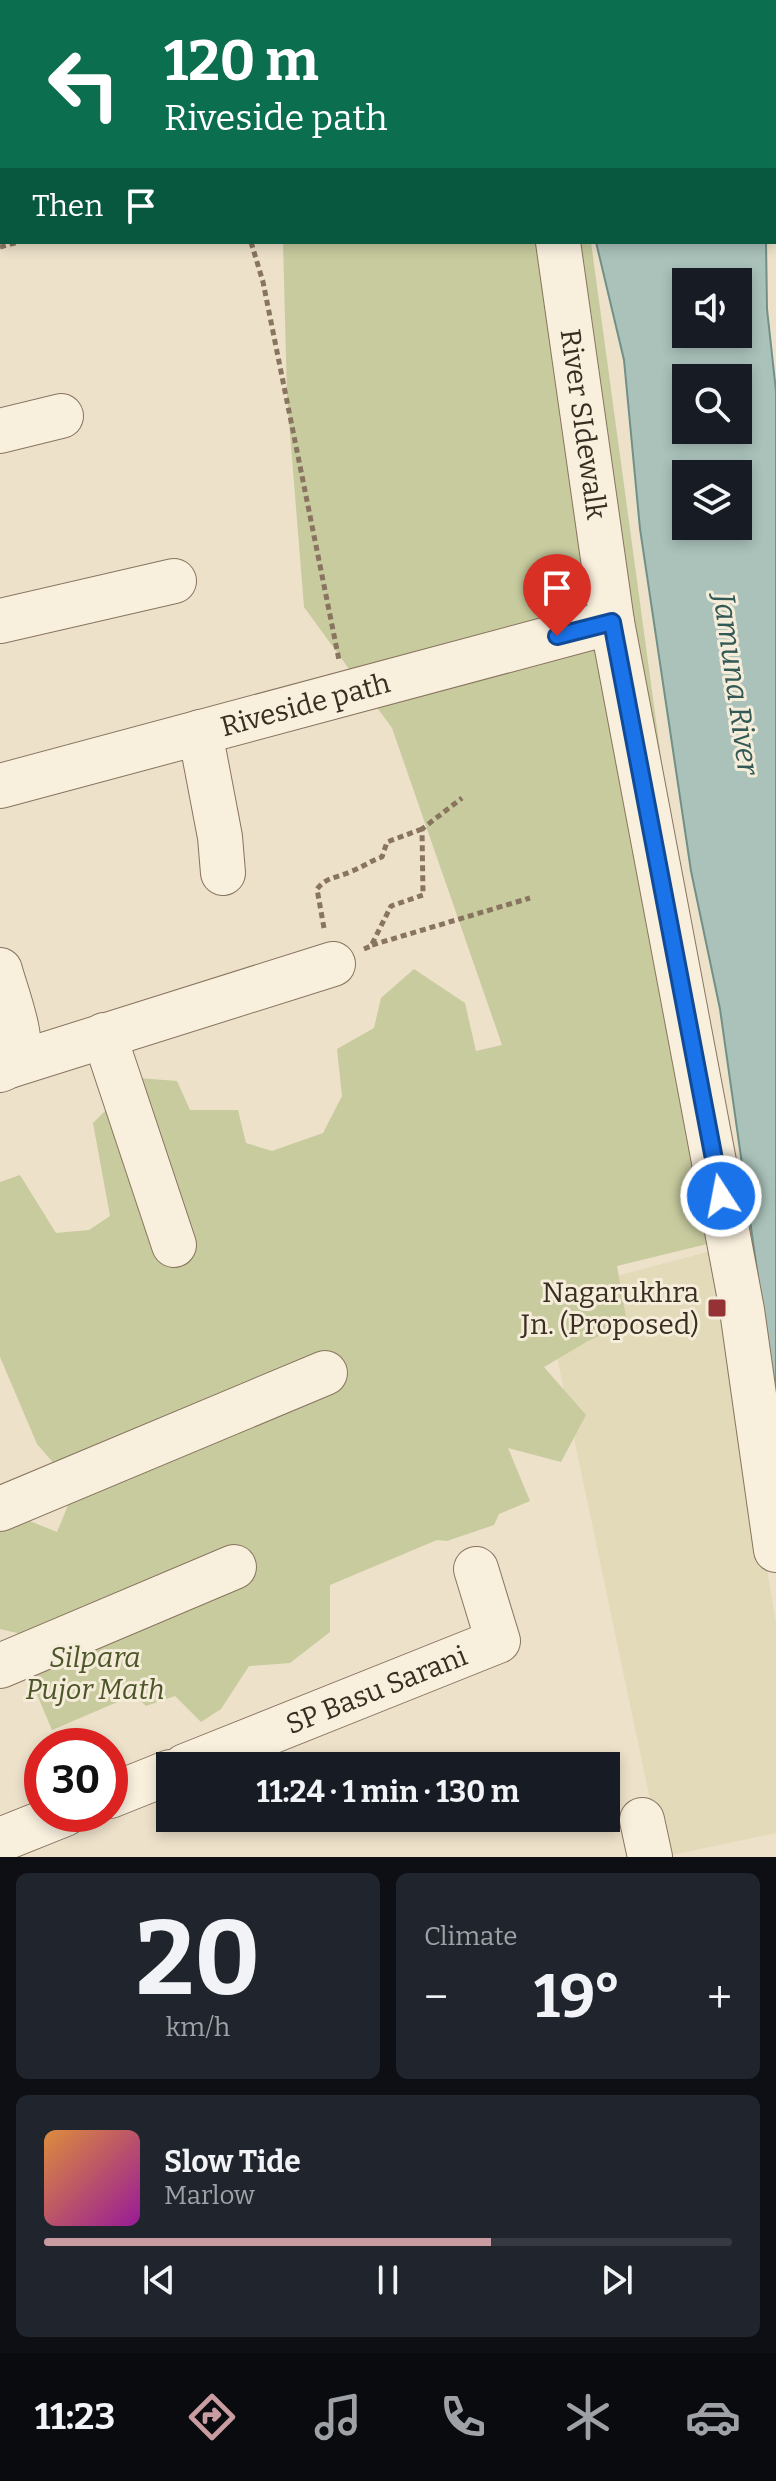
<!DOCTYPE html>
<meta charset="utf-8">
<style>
body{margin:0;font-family:Bitter,serif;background:#20242c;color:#f1f3f6;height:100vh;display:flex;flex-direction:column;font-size:30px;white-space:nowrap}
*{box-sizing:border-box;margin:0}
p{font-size:26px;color:#9ea1a6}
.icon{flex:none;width:44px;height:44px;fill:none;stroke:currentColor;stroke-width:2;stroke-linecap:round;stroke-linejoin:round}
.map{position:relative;height:1857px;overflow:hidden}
.side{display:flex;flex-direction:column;gap:16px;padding:16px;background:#0d0f14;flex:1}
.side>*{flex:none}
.banner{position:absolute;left:0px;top:0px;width:776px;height:244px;box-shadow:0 4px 12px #0003;background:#0b6e4f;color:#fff;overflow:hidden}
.fabs{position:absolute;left:672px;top:268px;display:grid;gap:16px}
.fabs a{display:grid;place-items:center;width:80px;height:80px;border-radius:0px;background:#171b24;box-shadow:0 4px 12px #0003;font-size:40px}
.speed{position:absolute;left:24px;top:1728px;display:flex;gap:16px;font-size:40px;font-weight:700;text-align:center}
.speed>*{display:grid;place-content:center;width:104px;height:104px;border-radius:50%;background:#171b24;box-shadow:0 4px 12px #0003;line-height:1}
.speed .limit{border:12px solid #d22;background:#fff;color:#111}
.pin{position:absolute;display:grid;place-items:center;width:68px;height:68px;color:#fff;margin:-82px -34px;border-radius:50% 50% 50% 0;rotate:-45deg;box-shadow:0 0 8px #0007}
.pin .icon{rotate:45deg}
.me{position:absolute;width:88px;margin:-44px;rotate:349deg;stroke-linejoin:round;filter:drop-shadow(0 0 6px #0008)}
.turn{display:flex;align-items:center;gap:28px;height:168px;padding:0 32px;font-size:36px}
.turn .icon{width:104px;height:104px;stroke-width:2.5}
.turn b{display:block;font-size:56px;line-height:68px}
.then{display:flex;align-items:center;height:76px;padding:0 32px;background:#0003;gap:16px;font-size:30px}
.big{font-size:60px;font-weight:700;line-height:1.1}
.side .widget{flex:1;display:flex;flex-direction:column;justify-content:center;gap:12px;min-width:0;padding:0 28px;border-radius:12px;background:#20242c}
.side .dial{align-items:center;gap:0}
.dial b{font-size:104px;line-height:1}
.song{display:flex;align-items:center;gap:24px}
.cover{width:96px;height:96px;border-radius:12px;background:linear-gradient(135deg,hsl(30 70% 55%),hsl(300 70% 35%))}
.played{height:8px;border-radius:4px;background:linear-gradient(90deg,#c89ca0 65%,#363941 65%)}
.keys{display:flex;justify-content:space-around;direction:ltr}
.heat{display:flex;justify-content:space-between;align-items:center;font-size:44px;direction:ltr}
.side .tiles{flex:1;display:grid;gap:16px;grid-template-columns:1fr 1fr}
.widget:last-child{grid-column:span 2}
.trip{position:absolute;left:156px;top:1752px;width:464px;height:80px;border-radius:0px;background:#171b24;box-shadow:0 4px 12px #0003;font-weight:700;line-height:80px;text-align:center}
.tabs{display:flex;height:128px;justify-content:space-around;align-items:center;background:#090b0e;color:#9ea1a6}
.tabs .icon{width:56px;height:56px}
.tabs .current{color:#c89ca0}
.tabs b{font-size:36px;color:#f1f3f6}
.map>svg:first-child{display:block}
</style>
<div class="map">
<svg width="776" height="1857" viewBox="0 0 776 1857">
<rect width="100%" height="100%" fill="#ede1ca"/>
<path fill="#e2dab8" d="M715,1250l61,373v210l-114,24 -118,-562z"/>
<g fill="#c7cb9e">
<path d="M261,0h296v2h-295z"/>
<path d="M283,242h308l77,567 72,427 -123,30 10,57 -39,18 -44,26 42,48 -25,47 -53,-14 22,53 -31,13 -5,11 -47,16 -10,-1 -107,45v47l-40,31 -41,3 -28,43 -20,13 -26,-26 -29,10 -12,-11 -82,35 -28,-66 2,-29 -26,-6v-120l57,23 18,-44 -38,-44 -37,-87v-175l20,-7 36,58 33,-3 21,-14 -17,-93 45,-45 39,3 13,29h48l8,33 26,8 51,-18 19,-37 -5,-47 37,-21 7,-30 33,-29 51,34 11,48 26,-6 -110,-317 -88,-121 -17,-211z"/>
</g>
<path fill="#aac2ba" stroke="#719087" stroke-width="2" fill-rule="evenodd" d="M596,242h170l1,67 9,82v1086l-18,-200 -38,-268 -29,-138 -51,-342 -16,-169zM686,282h52v52h-52zM686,378h52v52h-52zM686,474h52v52h-52z"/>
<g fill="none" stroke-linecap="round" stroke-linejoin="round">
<defs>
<g id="minor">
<path d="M528,0v2"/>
<path d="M0,99l2,-1"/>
<path id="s1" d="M558,242l54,380 130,688 34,240"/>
<path d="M0,431l61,-15"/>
<path d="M0,621l174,-40"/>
<path d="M200,732l20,105 3,36"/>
<path id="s2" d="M0,786l612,-164"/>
<path d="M0,970c5,20 26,72 16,89 -4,7 -10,8 -16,11"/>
<path d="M104,1035l70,210"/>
<path d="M12,1065l321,-101"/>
<path d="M0,1509l325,-136"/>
<path d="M0,1666l234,-99"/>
<path id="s3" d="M185,1766l313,-125 -22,-72"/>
<path d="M110,1796l60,-24"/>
<path d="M642,1820l8,37"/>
<path d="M0,1840l65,-26"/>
</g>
</defs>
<use href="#minor" stroke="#89745f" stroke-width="46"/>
<g stroke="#89745f" stroke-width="5" stroke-dasharray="6 4" stroke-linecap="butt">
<path d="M771,0l1,2"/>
<path d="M774,18l2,13"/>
<path d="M251,242l12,40 76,378"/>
<path d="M0,247l18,-5"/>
<path d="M324,928l-7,-39c10,-13 21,-11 35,-18 11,-4 18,-10 30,-14l5,-15 35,-13"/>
<path d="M372,945l158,-47"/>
<path d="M364,949l7,-3 20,-40 32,-11 -1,-66 40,-31"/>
</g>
<use href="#minor" stroke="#f8efdd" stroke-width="44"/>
</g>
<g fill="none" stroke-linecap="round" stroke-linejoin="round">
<defs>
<path id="route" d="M557,636l55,-14 109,574"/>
</defs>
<use href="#route" stroke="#114b97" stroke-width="20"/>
<use href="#route" stroke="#1a73e8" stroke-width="14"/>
</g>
<rect fill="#953236" stroke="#f5ecd9" stroke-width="3" x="707" y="1298" width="20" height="20" rx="4"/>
<g text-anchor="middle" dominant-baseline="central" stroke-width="6" stroke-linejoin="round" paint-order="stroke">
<g font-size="28" fill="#3a2d22" stroke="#f5ecd9">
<text stroke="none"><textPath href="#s1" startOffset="184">River SIdewalk</textPath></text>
<text stroke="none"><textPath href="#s2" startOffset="316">Riveside path</textPath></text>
<text stroke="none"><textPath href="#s3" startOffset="206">SP Basu Sarani</textPath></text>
</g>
<g font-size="28" fill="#3a2d22" stroke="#f5ecd9" text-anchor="end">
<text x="699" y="1292">Nagarukhra<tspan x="699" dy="32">Jn. (Proposed)</tspan></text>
</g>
<g font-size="28" font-style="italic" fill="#4c5629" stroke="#f5ecd9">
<text x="95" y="1657">Silpara<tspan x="95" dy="32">Pujor Math</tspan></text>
</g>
<g font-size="30" font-style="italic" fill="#325955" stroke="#f5ecd9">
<text transform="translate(736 684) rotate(82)">Jamuna River</text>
</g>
</g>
</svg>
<div class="fabs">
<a><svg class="icon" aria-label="sound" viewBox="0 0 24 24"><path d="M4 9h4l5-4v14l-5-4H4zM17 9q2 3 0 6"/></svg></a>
<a><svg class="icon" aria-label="search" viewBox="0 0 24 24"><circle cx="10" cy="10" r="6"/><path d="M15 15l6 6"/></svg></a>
<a><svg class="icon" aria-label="layers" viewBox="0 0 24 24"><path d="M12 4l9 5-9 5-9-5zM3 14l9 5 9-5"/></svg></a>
</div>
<div class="speed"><div class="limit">30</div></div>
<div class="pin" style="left:557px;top:636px;background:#d93025"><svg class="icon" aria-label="arrive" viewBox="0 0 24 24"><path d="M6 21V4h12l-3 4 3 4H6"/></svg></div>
<svg class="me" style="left:721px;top:1196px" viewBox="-20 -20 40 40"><circle r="17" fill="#1a73e8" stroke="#fff" stroke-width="3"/><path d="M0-11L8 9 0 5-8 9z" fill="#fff"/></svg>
<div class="trip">11:24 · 1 min · 130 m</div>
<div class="banner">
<div class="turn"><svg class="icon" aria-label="left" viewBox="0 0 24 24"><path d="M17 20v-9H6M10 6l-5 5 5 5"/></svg><div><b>120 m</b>Riveside path</div></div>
<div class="then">Then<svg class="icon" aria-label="arrive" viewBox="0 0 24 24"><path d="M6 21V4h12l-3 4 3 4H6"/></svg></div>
</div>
</div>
<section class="side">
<div class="tiles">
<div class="widget dial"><b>20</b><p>km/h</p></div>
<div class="widget"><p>Climate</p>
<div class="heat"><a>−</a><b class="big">19°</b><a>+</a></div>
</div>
<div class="widget">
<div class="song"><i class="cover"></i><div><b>Slow Tide</b><p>Marlow</p></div></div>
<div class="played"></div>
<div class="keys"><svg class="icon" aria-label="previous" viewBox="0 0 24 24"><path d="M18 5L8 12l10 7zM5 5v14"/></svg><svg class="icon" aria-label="pause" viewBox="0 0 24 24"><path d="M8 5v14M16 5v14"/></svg><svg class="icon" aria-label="next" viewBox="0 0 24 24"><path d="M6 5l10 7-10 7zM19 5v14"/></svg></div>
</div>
</div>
</section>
<nav class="tabs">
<b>11:23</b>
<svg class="icon current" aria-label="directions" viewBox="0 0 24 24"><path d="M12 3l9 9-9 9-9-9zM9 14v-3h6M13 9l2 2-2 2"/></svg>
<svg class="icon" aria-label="music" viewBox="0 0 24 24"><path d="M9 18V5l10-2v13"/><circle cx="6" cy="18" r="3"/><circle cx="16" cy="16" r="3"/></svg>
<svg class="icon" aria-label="phone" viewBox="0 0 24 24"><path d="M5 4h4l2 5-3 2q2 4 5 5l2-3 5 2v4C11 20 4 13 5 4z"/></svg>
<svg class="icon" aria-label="climate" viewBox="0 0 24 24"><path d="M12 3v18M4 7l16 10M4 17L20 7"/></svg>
<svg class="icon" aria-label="car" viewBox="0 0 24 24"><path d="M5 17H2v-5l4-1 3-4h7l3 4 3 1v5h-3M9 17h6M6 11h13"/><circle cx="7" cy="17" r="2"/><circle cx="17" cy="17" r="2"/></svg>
</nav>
